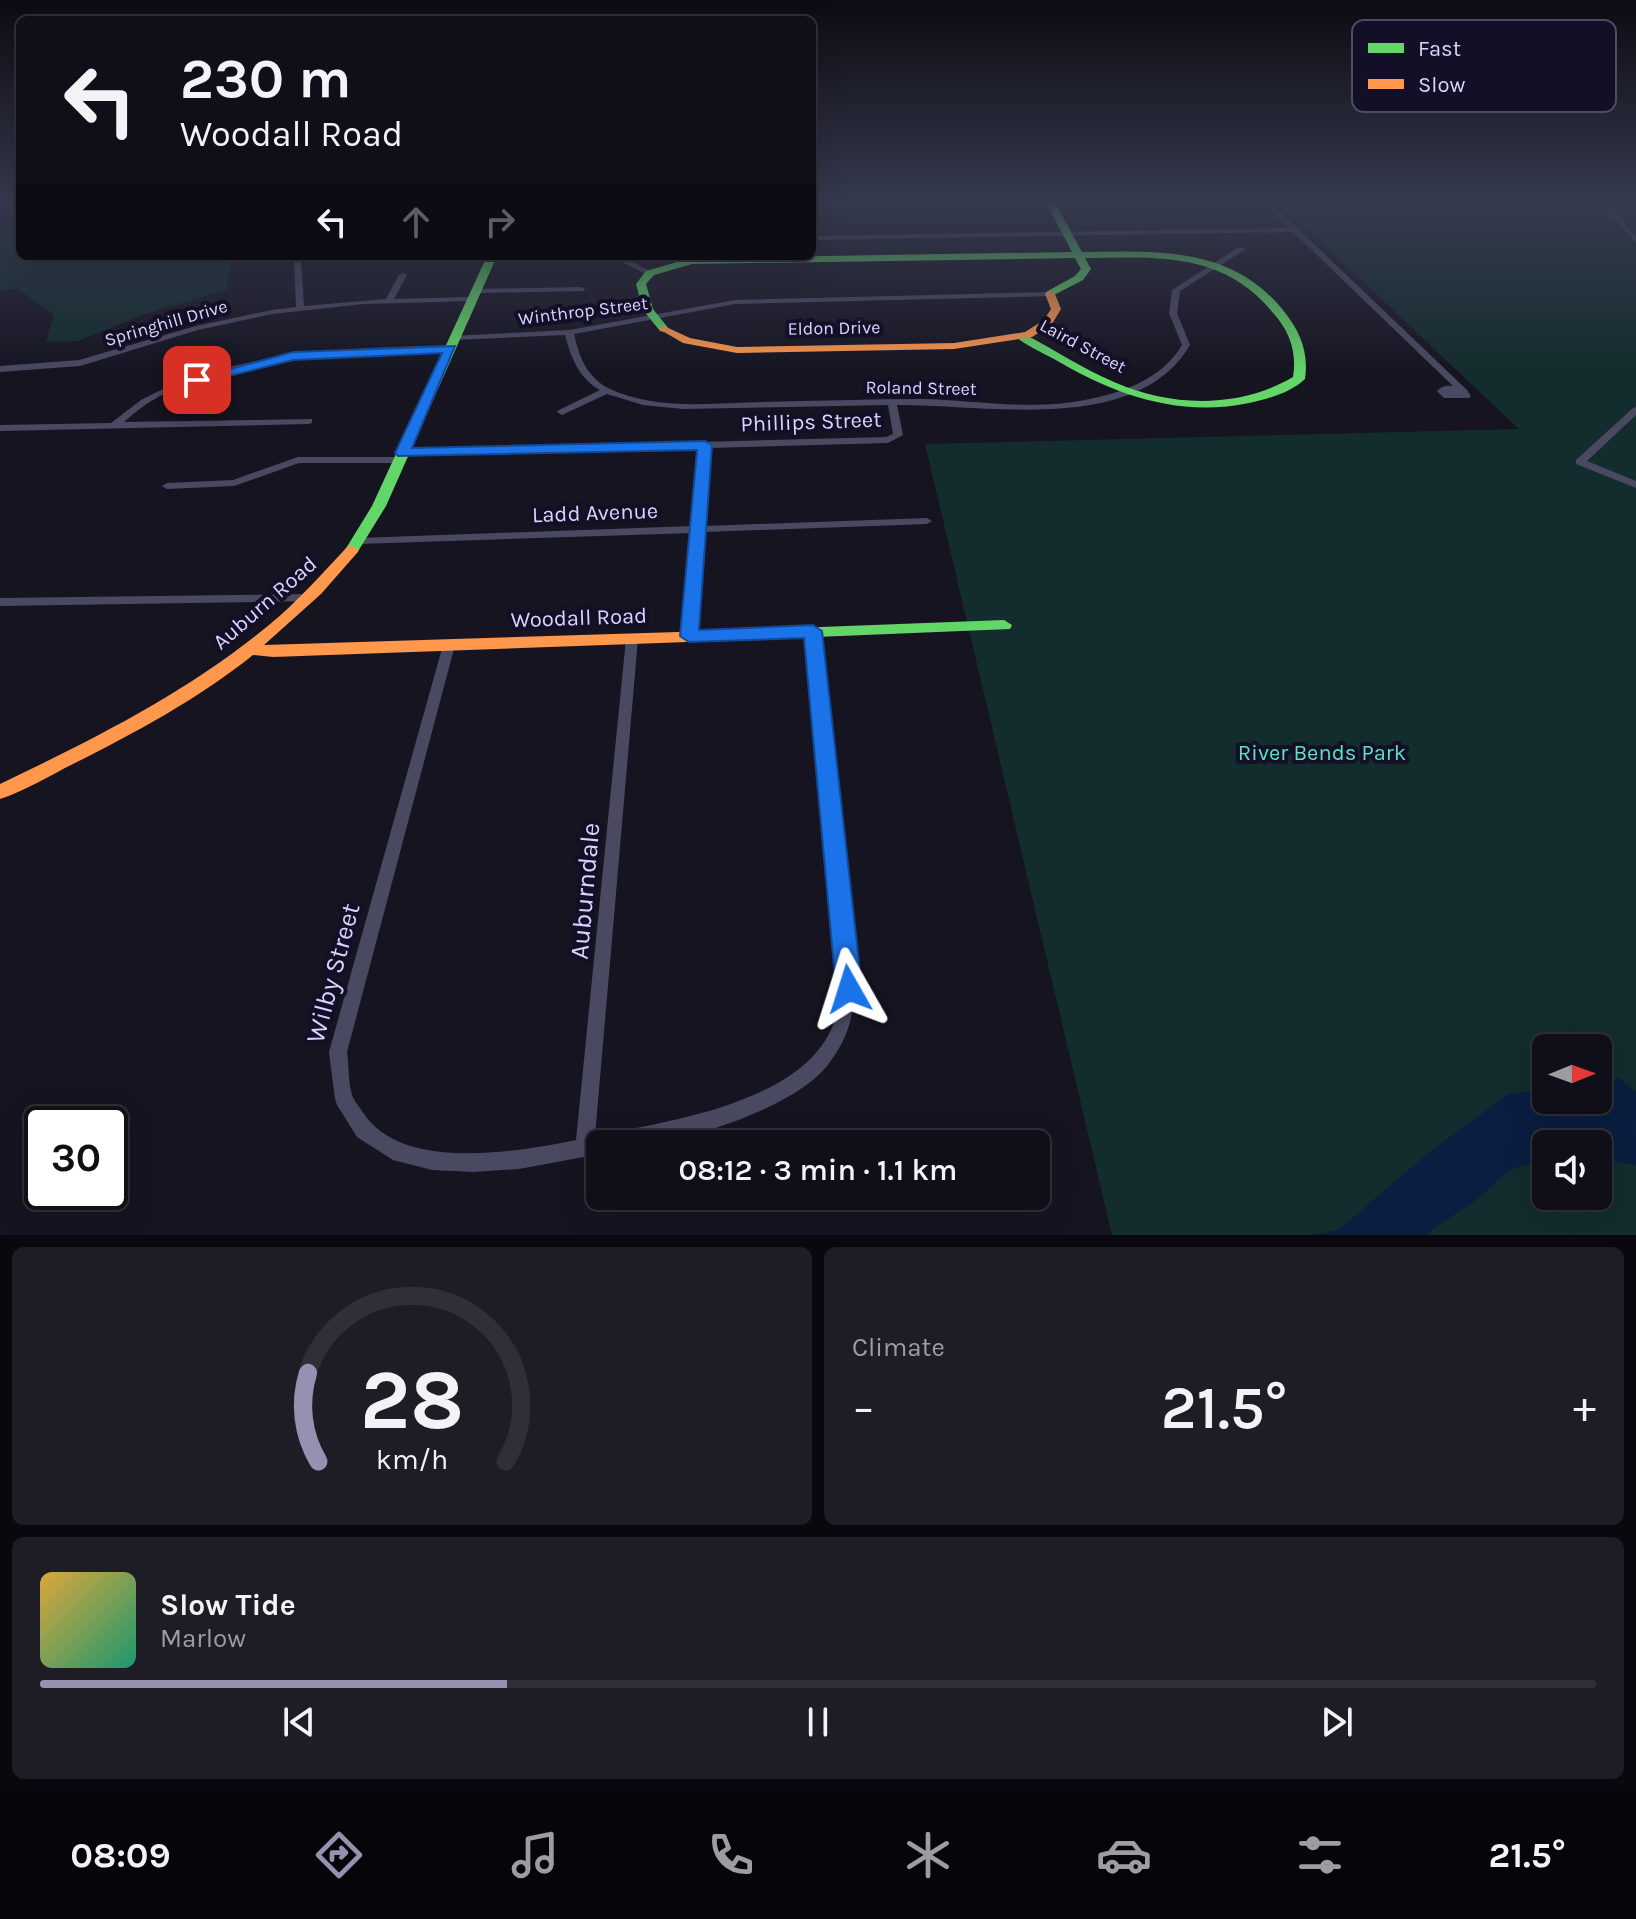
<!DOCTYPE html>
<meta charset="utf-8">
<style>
body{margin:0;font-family:Karla,sans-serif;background:#1e1d26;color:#f1f3f6;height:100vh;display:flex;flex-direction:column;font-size:30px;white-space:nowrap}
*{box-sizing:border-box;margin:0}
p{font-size:26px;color:#9c9ca2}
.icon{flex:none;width:44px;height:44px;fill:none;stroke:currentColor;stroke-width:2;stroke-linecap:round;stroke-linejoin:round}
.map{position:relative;height:1235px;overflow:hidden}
.sheet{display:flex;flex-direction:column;gap:12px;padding:12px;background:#09080e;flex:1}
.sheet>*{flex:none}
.banner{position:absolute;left:16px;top:16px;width:800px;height:244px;border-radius:12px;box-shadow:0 8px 32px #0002,0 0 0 2px #302f38;background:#100f19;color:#f1f3f6;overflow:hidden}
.needle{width:52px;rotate:89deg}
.controls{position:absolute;left:1532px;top:1034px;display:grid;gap:16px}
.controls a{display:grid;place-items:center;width:80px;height:80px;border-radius:12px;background:#100f19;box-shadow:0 8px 32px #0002,0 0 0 2px #302f38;font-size:40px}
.speed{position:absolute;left:24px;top:1106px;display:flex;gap:16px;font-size:40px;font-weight:700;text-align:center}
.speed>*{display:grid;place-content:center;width:104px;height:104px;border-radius:50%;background:#100f19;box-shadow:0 8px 32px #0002,0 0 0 2px #302f38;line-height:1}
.speed .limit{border:4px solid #111;border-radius:12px;background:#fff;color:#111}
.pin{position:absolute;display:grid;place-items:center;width:68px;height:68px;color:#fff;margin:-34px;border-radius:16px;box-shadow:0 4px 12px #0006}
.me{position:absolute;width:88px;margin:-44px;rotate:354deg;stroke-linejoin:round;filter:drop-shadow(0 0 6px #0008)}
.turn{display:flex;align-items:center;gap:28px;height:168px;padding:0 32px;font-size:36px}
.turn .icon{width:104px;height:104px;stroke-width:2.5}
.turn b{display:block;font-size:56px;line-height:68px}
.lanes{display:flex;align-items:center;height:76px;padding:0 32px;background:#0003;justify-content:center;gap:40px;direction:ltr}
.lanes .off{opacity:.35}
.big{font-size:60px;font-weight:600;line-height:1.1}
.sheet .widget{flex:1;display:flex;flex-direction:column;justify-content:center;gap:12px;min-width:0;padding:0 28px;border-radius:12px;background:#1e1d26}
.sheet .dial{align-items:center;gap:0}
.dial svg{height:208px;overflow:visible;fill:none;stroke:#302f38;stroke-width:7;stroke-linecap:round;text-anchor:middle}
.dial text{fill:#f1f3f6;stroke:none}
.song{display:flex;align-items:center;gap:24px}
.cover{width:96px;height:96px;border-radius:12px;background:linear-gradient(135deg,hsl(40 70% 55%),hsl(160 70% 35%))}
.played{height:8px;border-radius:4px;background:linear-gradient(90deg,#9591b1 30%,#302f38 30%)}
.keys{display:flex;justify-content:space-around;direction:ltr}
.heat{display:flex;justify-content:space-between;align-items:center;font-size:44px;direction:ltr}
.sheet .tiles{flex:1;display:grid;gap:12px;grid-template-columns:1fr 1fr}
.widget:last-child{grid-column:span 2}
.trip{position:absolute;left:586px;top:1130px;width:464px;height:80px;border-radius:12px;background:#100f19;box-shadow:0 8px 32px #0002,0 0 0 2px #302f38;font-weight:600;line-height:80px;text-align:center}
.menu{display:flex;height:128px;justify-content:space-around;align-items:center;background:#06060a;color:#9c9ca2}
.menu .icon{width:56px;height:56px}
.menu .selected{color:#9591b1}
.menu b{font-size:36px;color:#f1f3f6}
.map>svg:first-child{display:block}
</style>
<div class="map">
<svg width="1636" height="1235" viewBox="0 0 1636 1235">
<rect width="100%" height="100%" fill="#161421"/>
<g fill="#132c2d" fill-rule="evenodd">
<path d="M1277,201h359v1034h-524l-187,-791 594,-15zM1546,1048h52v52h-52zM1546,1144h52v52h-52z"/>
<path d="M20,216v40h218l-6,3 -6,31 -84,25 -64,26 -32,1 8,-27 -36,-26 -18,2v-61z"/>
</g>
<path fill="#0b1e41" d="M1619,1078l17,14v73l-38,-6v-15h-52v20c-43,-1 -40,14 -69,35 -17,13 -35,22 -51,36h-113l25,-5 90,-77 80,-59 38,-5v11h52v-13z"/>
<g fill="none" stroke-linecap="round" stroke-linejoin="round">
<g fill="#4a4962" fill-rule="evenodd">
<path d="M812,201h24l-24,3z"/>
<path d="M1262,201h7l198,189 4,6 -2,2h-25l-7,-7c4,-5 10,-6 16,-5l-160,-154 -481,8v-4l477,-8z"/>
<path d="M1598,201h7l31,36v6z"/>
<path d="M1239,247l7,2 -66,42 -3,22 13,32c-53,91 -206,59 -293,60l6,30 -15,8 -178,5 -6,78 223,-8 5,3 -5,3 -224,8 -8,104 -2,3h-8l-2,-3 9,-103 -333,11 -5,-3 5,-3 334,-12 7,-78 -300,7 -2,-2 5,-3 483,-13 7,-3 -5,-29 -205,4 -40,-4 -36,-11 -45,21 -5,-3 2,-2 41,-20c-21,-12 -29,-32 -35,-55l-111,5h-3v-4l118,-6 166,-30 315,-8 4,2 -1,2 -318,8 -161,30c5,22 12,42 34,54 47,23 105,15 156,14 52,-1 105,-3 157,-3 55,1 110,12 164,1 37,-7 77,-21 97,-55l-13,-32 3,-23z"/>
<path d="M611,256h10l33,17 -7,2z"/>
<path d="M294,259l7,2 3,45 82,-7 13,-24 4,-2 4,2 -13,24 78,-2 4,2 -4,2 -108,3 -92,10 -74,16 -118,36 -80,6v-6l79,-6 117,-34 76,-16 24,-3z"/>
<path d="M581,287l4,2 -1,2 -108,2 -4,-2 4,-2z"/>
<path d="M450,345l3,1v4c-28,4 -57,2 -86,4 -71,4 -158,11 -219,49 -9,6 -17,13 -24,19l188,-3v4l-3,1 -309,7v-6l111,-2 30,-23 38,-19 44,-13 49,-10 95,-10z"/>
<path d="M1636,407v8l-49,46 49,20v7l-60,-24v-4l57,-52z"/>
<path d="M298,457h102l5,3 -5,3h-101l-65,23 -67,3 -5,-3 5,-3 66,-3z"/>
<path d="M309,594l4,1 2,3 -2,3 -313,5v-8z"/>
<path d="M813,627l6,4 38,358c-6,31 -8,47 -27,73 -30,43 -131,75 -181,82 -16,2 -33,0 -49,0v10l-81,15 -45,3 -42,-2 -39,-10 -36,-23 -20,-32 -2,-6 -6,-47 114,-407 6,-4 6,4 -108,407c2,14 1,30 5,43 2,6 7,11 10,16 38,62 154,41 214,29l50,-501 6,-4 6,4 -43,497c71,-14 208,-33 238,-111 4,-11 5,-24 8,-36l-34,-358z"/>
</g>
<g fill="#63d668" fill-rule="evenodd">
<path d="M1045,201h9l28,51c75,-1 149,-6 201,58 17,21 26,42 22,69 -15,14 -37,20 -56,24 -71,15 -136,-9 -195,-44 -13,-7 -27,-13 -38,-22l10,-2c29,15 57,34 88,47 56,25 125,27 179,-5 4,-24 -3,-45 -19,-63 -50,-63 -117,-57 -189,-56l6,11 -8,11 -33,17 -5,-3 1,-2 29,-16 6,-7 -6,-11 -383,6 -38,11 -8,9 7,25 16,20 -5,3 -4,-1 -17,-21 -7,-26 10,-13 45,-13 381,-6z"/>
<path d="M487,256h10l-111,250 -29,47h-10l-2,-3 27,-44z"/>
<path d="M1004,620l8,5 -2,4 -267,11 -8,-5 8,-5z"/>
</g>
<g fill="#ff974d" fill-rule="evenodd">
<path d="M1050,291l5,3 6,15 -9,15 -20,13 -78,12 -217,4 -54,-10 -24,-14 5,-3 26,12 47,9 217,-4 71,-11 19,-12 7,-11 -6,-15z"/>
<path d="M352,546l7,4 -2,3 -36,41 -57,51 479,-15 8,5 -8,5 -470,17 -20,-2c-55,44 -118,78 -180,109 -24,12 -48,27 -73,35v-15c94,-45 188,-92 269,-159 28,-23 53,-51 78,-78z"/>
</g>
</g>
<linearGradient id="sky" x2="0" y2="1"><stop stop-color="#0c0b12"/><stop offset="0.54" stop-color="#363a4e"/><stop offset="1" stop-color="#363a4e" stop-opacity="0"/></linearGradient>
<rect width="1636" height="374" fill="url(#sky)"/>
<path fill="#1a73e8" stroke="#114b97" stroke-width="2" d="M455,346l-43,102 293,-7 7,4 -13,185 114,-5 9,6 40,358 -4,8 -9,3 -9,-3 -4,-8 -32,-351 -115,4 -9,-6 17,-186 -299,6 -3,-3 47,-100 -149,7 -96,24 -7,-4 103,-28z"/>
<g text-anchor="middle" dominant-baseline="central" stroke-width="8" stroke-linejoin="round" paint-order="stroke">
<g font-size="18" fill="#d9d4ff" stroke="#130f26">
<text transform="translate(583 311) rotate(-7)">Winthrop Street</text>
<text transform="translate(166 323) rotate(-16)">Springhill Drive</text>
<text transform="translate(834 328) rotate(-1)">Eldon Drive</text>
<text transform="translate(1083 346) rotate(28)">Laird Street</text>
<text transform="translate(921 388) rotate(1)">Roland Street</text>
</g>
<g font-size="22" fill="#d9d4ff" stroke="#130f26">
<text transform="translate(811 422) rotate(-2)">Phillips Street</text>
<text transform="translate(595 513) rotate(-2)">Ladd Avenue</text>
<text transform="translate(265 603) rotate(-41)">Auburn Road</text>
<text transform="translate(579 618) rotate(-2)">Woodall Road</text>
</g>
<g font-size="22" fill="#5fe0c0" stroke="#130f26">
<text x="1322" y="753">River Bends Park</text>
</g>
<g font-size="26" fill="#d9d4ff" stroke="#130f26">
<text transform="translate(585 891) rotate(-85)">Auburndale</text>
<text transform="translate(333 973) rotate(-75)">Wilby Street</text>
</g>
</g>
<rect x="1352" y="20" width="264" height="92" rx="12" fill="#130f26" stroke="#4e4a67" stroke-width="2"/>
<rect x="1368" y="43" width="36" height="10" fill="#63d668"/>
<rect x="1368" y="79" width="36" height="10" fill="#ff974d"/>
<g font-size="22" fill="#d9d4ff">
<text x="1418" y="56">Fast</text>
<text x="1418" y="92">Slow</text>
</g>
</svg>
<div class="controls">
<a><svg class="needle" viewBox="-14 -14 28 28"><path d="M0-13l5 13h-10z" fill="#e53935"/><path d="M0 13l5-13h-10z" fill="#9c9ca2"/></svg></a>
<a><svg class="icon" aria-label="sound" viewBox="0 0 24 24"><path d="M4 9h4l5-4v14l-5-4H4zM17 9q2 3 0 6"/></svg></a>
</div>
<div class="speed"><div class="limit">30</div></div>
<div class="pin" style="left:197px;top:380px;background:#d93025"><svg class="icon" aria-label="arrive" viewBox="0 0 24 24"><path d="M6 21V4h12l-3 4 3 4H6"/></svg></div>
<svg class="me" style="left:849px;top:989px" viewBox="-20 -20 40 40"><path d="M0-17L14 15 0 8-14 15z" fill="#1a73e8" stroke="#fff" stroke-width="4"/></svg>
<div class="trip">08:12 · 3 min · 1.1 km</div>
<div class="banner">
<div class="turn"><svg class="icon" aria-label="left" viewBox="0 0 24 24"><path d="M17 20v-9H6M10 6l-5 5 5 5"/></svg><div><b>230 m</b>Woodall Road</div></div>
<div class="lanes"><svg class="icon" aria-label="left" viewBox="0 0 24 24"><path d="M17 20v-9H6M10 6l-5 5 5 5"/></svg><svg class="icon off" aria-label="ahead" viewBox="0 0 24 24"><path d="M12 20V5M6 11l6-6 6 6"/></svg><svg class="icon off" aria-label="right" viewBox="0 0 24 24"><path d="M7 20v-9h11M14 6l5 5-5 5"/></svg></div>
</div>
</div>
<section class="sheet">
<div class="tiles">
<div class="widget dial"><svg viewBox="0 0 100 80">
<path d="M14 69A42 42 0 1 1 86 69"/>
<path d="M14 69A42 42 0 0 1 10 35" stroke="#9591b1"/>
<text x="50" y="56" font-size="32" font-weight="700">28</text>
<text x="50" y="72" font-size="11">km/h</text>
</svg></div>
<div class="widget"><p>Climate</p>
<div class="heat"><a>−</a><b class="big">21.5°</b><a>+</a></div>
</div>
<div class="widget">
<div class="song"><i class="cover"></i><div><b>Slow Tide</b><p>Marlow</p></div></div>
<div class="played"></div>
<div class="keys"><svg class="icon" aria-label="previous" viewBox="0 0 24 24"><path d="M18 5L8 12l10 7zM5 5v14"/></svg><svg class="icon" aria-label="pause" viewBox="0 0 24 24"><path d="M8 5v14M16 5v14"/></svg><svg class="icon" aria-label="next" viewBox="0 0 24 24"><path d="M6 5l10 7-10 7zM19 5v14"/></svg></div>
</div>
</div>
</section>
<nav class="menu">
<b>08:09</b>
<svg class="icon selected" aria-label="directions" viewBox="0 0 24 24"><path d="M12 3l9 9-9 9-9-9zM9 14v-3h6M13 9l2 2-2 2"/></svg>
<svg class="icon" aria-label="music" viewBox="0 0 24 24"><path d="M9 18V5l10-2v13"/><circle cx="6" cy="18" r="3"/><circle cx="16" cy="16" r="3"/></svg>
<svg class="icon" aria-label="phone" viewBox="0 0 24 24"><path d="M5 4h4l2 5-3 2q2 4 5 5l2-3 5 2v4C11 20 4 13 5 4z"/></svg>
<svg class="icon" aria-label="climate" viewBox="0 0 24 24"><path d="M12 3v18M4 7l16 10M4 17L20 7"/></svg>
<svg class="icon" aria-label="car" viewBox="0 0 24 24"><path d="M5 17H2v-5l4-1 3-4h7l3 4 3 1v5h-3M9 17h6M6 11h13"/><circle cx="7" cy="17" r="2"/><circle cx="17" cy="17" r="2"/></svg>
<svg class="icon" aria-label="filters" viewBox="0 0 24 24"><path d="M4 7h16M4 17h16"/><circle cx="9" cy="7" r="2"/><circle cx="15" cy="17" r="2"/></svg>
<b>21.5°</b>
</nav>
